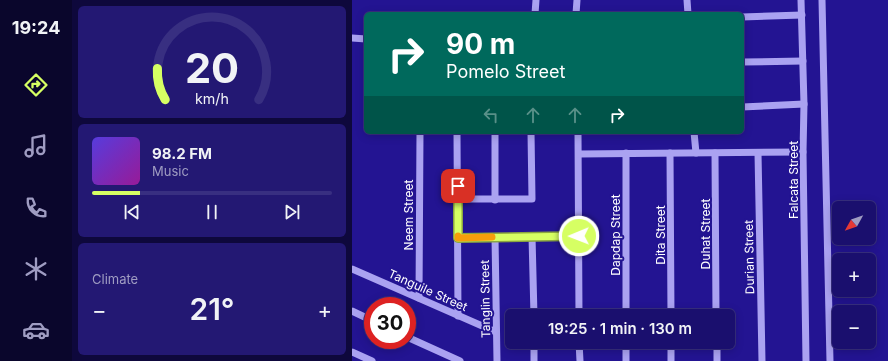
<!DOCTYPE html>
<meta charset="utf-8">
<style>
body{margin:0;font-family:Inter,sans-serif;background:#231873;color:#f1f3f6;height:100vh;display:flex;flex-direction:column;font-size:15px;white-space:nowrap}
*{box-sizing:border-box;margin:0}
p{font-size:13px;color:#9f9cc2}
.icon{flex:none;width:22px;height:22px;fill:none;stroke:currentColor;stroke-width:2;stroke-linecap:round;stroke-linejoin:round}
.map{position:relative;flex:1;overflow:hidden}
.sheet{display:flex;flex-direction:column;gap:6px;padding:6px;background:#0e083c;width:280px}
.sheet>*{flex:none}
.guide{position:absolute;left:12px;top:12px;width:380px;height:122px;border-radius:6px;box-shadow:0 2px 10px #0003,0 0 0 1px #382f81;background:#00695c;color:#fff;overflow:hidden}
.needle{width:26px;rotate:230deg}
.controls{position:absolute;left:480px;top:201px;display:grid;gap:8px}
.controls a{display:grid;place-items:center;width:44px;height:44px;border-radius:6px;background:#1a0f6e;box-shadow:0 2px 10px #0003,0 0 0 1px #382f81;font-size:20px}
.speed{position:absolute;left:12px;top:297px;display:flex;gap:8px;font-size:20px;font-weight:700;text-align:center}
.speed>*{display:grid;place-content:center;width:52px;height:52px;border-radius:50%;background:#1a0f6e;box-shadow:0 2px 10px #0003,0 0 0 1px #382f81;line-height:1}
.speed .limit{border:6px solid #d22;background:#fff;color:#111}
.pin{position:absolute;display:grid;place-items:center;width:34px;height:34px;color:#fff;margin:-17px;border-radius:8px;box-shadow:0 2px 6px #0006}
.me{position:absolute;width:44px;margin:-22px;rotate:269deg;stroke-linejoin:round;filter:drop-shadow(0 0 3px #0008)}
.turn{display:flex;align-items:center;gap:14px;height:84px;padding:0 16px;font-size:18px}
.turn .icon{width:52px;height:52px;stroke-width:2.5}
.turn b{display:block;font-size:28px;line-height:34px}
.lanes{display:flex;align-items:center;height:38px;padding:0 16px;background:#0003;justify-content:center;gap:20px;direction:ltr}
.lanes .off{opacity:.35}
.big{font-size:30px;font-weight:600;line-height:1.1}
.sheet .card{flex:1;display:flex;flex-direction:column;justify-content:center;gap:6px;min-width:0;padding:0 14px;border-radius:6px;background:#231873}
.sheet .dial{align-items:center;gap:0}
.dial svg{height:104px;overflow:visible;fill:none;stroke:#382f81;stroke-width:7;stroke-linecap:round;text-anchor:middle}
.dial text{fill:#f1f3f6;stroke:none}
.song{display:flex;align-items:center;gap:12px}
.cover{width:48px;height:48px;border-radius:6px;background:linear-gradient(135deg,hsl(250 70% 55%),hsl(300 70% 35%))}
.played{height:4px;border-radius:2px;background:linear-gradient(90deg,#d6ff63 20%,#382f81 20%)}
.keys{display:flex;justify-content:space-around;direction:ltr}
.heat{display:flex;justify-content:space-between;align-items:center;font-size:22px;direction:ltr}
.trip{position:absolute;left:153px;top:309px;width:230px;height:40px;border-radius:6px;background:#1a0f6e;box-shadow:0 2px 10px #0003,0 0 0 1px #382f81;font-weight:600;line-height:40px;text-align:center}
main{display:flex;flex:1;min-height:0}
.tab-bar{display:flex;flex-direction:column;width:72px;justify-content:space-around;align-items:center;background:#0a062c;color:#9f9cc2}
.tab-bar .icon{width:28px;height:28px}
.tab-bar .selected{color:#d6ff63}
.tab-bar b{font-size:18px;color:#f1f3f6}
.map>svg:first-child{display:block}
</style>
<main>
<nav class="tab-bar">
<b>19:24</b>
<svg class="icon selected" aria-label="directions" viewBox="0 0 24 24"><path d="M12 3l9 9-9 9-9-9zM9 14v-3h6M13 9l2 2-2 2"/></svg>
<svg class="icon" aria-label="music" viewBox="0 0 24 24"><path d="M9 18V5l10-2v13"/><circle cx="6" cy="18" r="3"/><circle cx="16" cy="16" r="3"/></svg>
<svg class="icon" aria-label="phone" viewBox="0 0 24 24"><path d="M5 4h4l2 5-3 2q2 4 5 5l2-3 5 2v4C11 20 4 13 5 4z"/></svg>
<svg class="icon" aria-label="climate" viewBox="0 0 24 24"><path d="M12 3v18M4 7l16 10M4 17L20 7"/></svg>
<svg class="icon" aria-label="car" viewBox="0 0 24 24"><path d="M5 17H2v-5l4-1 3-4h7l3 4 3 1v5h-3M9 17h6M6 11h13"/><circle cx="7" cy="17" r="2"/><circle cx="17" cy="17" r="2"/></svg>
</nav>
<section class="sheet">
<div class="card dial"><svg viewBox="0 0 100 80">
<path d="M14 69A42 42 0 1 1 86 69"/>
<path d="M14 69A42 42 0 0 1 8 45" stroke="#d6ff63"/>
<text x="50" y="56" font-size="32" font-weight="700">20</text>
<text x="50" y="72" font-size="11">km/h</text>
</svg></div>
<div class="card">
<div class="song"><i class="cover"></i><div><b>98.2 FM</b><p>Music</p></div></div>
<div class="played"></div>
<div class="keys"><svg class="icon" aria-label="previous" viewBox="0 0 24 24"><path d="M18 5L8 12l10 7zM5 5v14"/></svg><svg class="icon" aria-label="pause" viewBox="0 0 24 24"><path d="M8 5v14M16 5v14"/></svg><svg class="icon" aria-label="next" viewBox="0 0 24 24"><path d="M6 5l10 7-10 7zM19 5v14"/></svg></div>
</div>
<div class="card"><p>Climate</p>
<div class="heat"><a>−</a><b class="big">21°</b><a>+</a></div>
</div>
</section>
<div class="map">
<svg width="536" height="361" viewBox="0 0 536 361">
<rect width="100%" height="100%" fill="#231492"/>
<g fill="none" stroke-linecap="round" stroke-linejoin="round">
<g stroke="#aaa2f1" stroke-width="7">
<path d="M335,0l1,14"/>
<path d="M449,0l3,104 -1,48 3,209"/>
<path d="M470,0l8,361"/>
<path d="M183,14l1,-14"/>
<path d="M224,14l1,-14"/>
<path d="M390,17l60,-2"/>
<path d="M0,38l14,1"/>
<path d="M390,62l61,-1"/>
<path d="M390,107l62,-3"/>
<path d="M105,132l1,184"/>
<path d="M143,132v68"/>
<path d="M226,132l1,184"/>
<path d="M342,132l2,21"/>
<path d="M274,153v163"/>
<path d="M318,153l1,163"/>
<path d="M363,153l1,163"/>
<path d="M406,153l4,208"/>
<path d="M227,154l224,-2"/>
<path d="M106,199h74l-1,-67"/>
<path d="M180,236l2,80"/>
<path d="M106,237l121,-1"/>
<path d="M143,237l2,124"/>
<path d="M0,269l144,63"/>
<path d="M67,298l1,-166"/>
<path d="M0,311l21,10"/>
<path d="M55,337l53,24"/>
<path d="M182,342v19"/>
<path d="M227,342l1,19"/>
<path d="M274,342v19"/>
<path d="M319,342v19"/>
<path d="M365,342v19"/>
<path d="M0,352l20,9"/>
</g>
</g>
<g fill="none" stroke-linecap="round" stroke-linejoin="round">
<defs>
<path id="route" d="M106,186v52l121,-2"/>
</defs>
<use href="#route" stroke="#8ba640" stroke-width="10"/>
<use href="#route" stroke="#d6ff63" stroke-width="7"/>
<path stroke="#f59e0b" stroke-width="7" d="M106,236v2l34,-1"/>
</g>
<g text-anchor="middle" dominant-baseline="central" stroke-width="4" stroke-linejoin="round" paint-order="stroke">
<g font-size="12" fill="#fff" stroke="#231492">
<text transform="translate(441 180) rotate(-90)">Falcata Street</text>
<text transform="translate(56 215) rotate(-90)">Neem Street</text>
<text transform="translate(353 234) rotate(-90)">Duhat Street</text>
<text transform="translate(263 235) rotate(-90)">Dapdap Street</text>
<text transform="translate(308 235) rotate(-90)">Dita Street</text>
<text transform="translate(397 257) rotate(-91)">Durian Street</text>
<text transform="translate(76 290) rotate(24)">Tanguile Street</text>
<text transform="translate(133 299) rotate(-91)">Tanglin Street</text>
</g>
</g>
</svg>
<div class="controls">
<a><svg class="needle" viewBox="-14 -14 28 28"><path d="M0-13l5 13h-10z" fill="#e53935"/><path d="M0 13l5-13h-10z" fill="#9f9cc2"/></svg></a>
<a>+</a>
<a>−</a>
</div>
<div class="speed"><div class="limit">30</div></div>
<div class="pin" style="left:106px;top:186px;background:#d93025"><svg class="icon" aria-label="arrive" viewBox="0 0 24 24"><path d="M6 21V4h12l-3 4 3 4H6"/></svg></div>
<svg class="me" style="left:227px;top:236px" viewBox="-20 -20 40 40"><circle r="17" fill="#d6ff63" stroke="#fff" stroke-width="3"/><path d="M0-11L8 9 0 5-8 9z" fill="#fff"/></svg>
<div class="trip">19:25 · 1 min · 130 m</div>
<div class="guide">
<div class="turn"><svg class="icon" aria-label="right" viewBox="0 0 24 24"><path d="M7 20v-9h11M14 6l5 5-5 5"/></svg><div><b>90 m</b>Pomelo Street</div></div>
<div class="lanes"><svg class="icon off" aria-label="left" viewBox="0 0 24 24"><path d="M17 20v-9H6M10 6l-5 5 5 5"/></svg><svg class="icon off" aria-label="ahead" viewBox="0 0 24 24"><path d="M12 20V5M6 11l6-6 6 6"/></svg><svg class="icon off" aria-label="ahead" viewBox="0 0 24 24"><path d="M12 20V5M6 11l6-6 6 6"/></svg><svg class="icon" aria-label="right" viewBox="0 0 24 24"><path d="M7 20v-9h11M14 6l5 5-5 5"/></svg></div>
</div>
</div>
</main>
